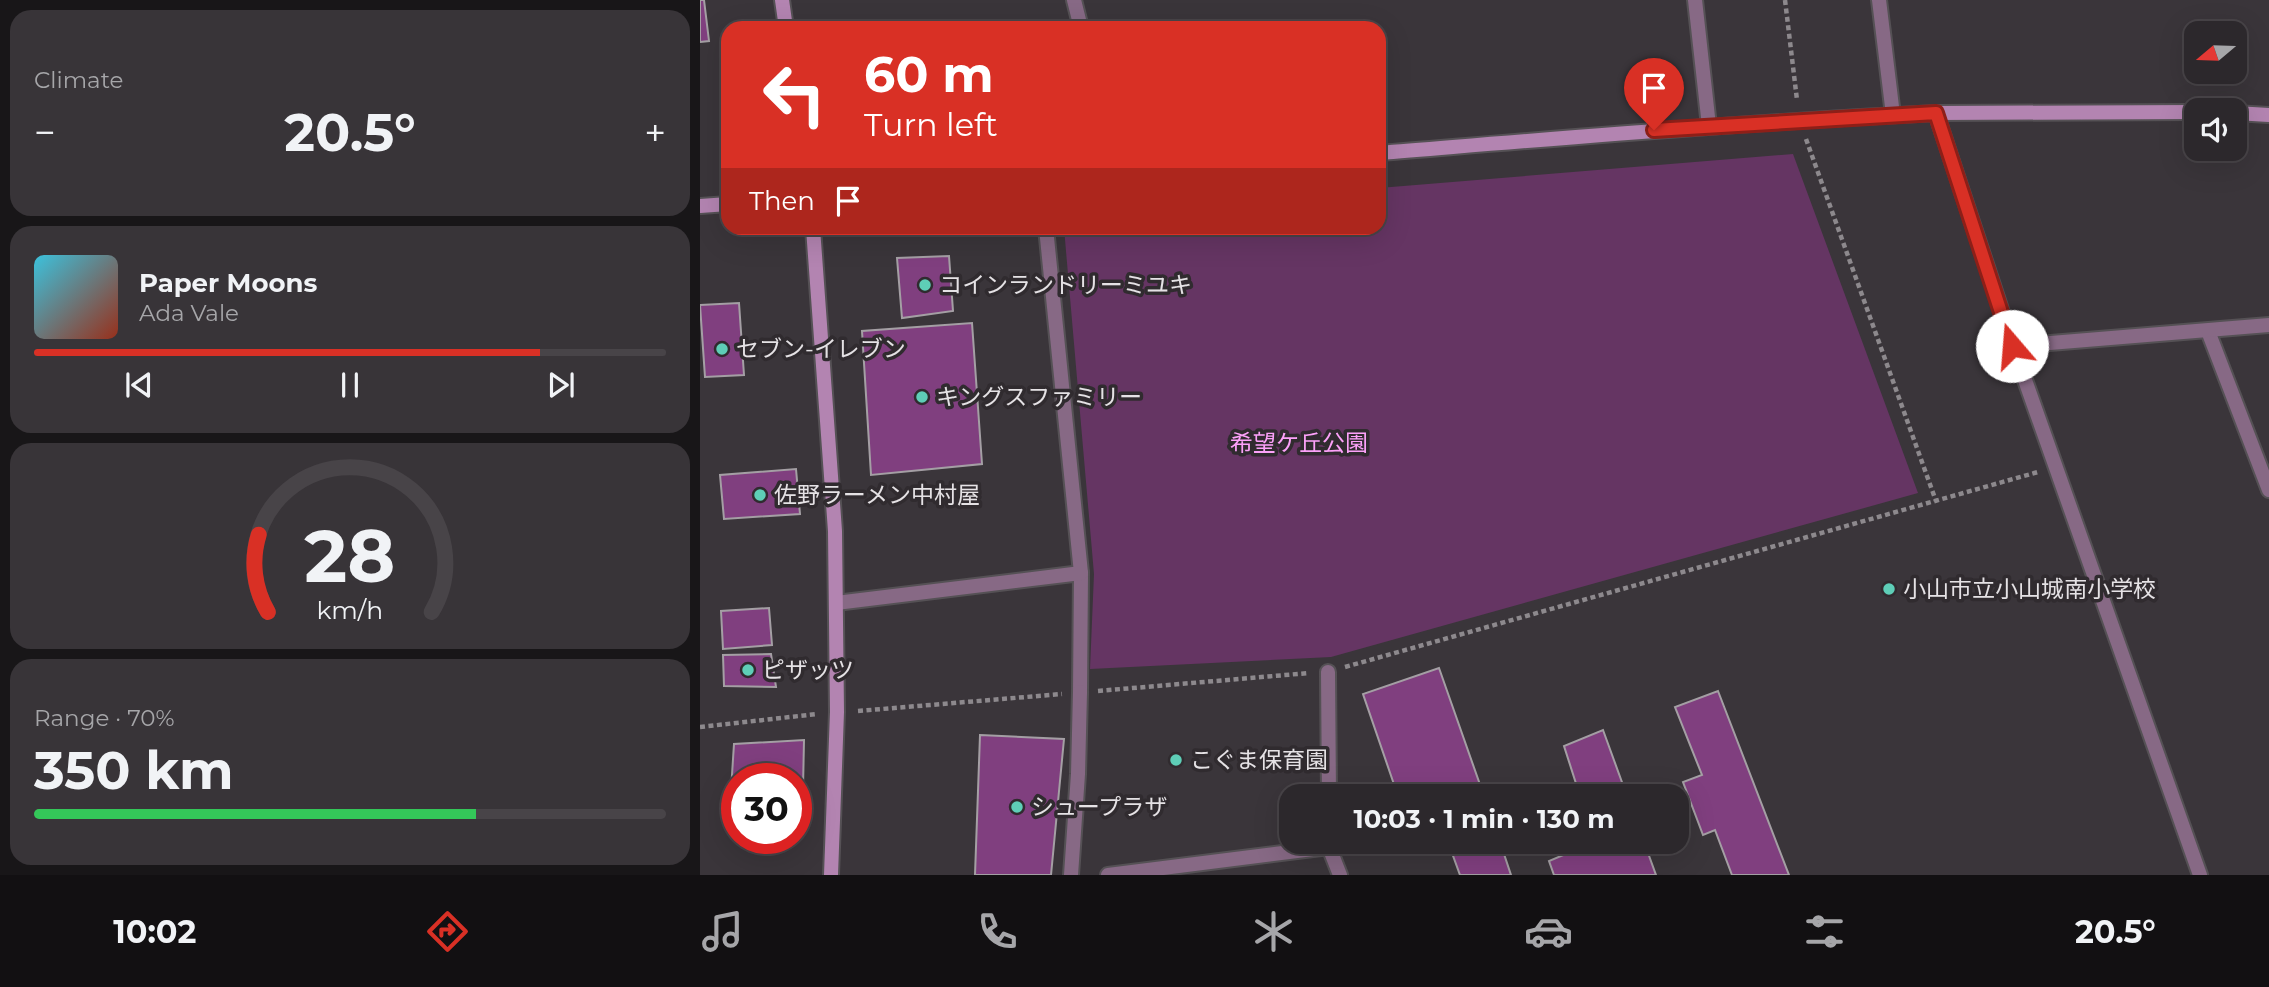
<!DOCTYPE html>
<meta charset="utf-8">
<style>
body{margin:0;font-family:Montserrat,"Noto Sans JP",sans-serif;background:#383438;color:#f1f3f6;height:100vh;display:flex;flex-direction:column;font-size:26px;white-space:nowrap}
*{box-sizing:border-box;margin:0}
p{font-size:23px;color:#a6a6a9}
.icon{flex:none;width:38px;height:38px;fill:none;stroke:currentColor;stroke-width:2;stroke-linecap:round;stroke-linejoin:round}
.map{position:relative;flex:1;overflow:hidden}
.details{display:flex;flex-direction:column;gap:10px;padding:10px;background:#181618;width:700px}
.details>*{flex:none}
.top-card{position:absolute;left:21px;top:21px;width:665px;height:214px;border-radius:21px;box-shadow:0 7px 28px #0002,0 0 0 2px #484448;background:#d93025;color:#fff;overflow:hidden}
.needle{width:46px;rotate:251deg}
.tools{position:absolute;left:1484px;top:21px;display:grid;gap:14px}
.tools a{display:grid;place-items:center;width:63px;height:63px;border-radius:14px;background:#2c282c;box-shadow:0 7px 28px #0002,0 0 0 2px #484448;font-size:35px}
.speed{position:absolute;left:21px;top:763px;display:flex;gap:14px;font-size:35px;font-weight:700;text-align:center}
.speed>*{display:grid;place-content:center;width:91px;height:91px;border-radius:50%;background:#2c282c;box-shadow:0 7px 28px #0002,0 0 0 2px #484448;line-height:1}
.speed .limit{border:10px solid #d22;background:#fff;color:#111}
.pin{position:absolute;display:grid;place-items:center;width:60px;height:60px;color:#fff;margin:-72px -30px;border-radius:50% 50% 50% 0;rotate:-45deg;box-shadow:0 0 7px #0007}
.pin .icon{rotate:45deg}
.me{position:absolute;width:77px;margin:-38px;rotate:342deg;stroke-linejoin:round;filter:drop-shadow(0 0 5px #0008)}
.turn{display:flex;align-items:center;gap:24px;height:147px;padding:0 28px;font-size:32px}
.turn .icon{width:91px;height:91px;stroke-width:2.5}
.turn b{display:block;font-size:49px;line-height:60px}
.then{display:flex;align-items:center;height:66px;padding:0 28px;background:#0003;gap:14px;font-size:26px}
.big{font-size:52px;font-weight:700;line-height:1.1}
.details .widget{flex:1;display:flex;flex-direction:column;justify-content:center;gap:10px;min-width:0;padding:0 24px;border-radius:21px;background:#383438}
.details .dial{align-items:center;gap:0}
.dial svg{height:182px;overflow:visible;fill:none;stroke:#484448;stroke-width:7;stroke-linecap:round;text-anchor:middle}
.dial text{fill:#f1f3f6;stroke:none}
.song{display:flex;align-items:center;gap:21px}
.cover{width:84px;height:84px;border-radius:10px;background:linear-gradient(135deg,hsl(190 70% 55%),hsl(10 70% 35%))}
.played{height:7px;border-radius:4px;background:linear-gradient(90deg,#d93025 80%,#484448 80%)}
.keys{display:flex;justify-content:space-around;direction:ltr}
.heat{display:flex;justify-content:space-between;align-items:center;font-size:38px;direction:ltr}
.charge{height:10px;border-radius:5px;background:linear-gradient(90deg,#34c759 70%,#484448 0)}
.trip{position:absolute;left:579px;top:784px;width:410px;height:70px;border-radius:21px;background:#2c282c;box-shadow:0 7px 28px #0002,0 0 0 2px #484448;font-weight:700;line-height:70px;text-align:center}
.dock{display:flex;height:112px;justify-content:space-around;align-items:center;background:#121012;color:#a6a6a9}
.dock .icon{width:49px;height:49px}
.dock .selected{color:#d93025}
.dock b{font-size:32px;color:#f1f3f6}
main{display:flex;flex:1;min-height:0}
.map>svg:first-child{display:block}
</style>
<main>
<section class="details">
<div class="widget"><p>Climate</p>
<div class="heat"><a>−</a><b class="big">20.5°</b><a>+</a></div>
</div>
<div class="widget">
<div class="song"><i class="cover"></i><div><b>Paper Moons</b><p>Ada Vale</p></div></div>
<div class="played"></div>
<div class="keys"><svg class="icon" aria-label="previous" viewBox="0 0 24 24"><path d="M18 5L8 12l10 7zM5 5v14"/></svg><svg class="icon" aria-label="pause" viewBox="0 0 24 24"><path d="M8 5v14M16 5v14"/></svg><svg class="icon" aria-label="next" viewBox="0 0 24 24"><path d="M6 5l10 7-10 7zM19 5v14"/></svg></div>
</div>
<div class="widget dial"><svg viewBox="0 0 100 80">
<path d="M14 69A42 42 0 1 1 86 69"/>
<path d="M14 69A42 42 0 0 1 10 35" stroke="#d93025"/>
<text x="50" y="56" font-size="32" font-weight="700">28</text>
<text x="50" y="72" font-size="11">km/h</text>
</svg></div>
<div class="widget"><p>Range · 70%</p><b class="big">350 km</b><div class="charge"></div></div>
</section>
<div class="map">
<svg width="1569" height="875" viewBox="0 0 1569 875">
<rect width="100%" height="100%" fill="#3a353a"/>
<path fill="#653563" d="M1093,154l125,339 -587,164 -241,12 4,-95 -30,-346h315v-40z"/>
<g fill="#803f7f" stroke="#a49fa4" stroke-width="2">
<path d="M0,0h4l5,41 -9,1z"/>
<path d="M249,256l4,55 -51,7 -5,-60z"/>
<path d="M39,303l5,72 -39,2 -5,-72z"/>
<path d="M272,323l10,141 -111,11 -9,-144z"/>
<path d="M96,469l4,45 -76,5 -4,-44z"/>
<path d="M69,608l3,37 -49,4 -2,-38z"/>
<path d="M71,654l5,33 -52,-1 -1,-31z"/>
<path d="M739,668l45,128h-52l-2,-6 -19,6h-13l-35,-102z"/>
<path d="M1018,691l71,184h-57l-17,-45 -12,5 -20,-53 19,-7 -27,-68z"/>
<path d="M903,730l24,66h-47l-16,-50z"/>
<path d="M280,735l84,4 -13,136h-76z"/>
<path d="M104,740l-1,49h-7v-10h-59v11h-6l3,-46z"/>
<path d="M748,842h52l11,33h-51z"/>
<path d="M894,842h50l12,33h-102l-5,-14z"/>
</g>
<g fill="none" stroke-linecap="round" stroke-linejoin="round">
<defs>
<path id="lane" d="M380,692l1,-119"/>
<g id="street">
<path d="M374,0l7,28"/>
<path d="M995,0l14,126"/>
<path d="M1179,0l14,115"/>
<path d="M1236,113l77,233 187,529"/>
<path d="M1508,331l61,159"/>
<path d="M1313,346l256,-21"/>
<path d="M136,603l245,-30 -35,-345"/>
<path d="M628,672l1,124"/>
<path d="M629,842v5l11,28"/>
<path d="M371,875l7,-101 2,-82"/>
<path d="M408,875l221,-28"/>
</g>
<g id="secondary">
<path d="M82,0l4,28"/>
<path d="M1535,113l34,2"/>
<path d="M679,153c186,-15 371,-31 557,-40l260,-1"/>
<path d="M0,206l28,-2"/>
<path d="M113,228l22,303 2,181 -6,163"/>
</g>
</defs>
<use href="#lane" stroke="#555155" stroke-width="18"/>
<use href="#street" stroke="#555155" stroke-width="18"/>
<use href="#secondary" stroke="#555155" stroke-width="18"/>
<g stroke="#8d898d" stroke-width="4.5" stroke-dasharray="5 3.5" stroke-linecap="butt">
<path d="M1085,0l12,100"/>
<path d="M1106,139l130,362"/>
<path d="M645,667l693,-195"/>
<path d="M398,691l211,-18"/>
<path d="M158,711l204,-17"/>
<path d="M0,727l117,-13"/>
</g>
<use href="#lane" stroke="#876985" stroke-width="14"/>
<use href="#street" stroke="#876985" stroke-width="14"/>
<use href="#secondary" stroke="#b384b1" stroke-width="14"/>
</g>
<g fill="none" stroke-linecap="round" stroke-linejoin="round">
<defs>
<path id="route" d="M954,130l282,-17 76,233"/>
</defs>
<use href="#route" stroke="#8d1f18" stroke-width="18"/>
<use href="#route" stroke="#d93025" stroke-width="12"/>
</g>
<g fill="#5eceb7" stroke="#302b2f" stroke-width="2.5">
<circle cx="225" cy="285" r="7"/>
<circle cx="22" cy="349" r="7"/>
<circle cx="222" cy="397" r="7"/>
<circle cx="60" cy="495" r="7"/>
<circle cx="1189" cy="589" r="7"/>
<circle cx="48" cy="670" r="7"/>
<circle cx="476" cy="760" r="7"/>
<circle cx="317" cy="807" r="7"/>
</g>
<g text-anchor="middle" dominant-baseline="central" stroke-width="7" stroke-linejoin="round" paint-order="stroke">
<g font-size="23" fill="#e5e2e5" stroke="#302b2f" text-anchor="start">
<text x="239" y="285">コインランドリーミユキ</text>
<text x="36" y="349">セブン-イレブン</text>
<text x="236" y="397">キングスファミリー</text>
<text x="74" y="495">佐野ラーメン中村屋</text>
<text x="1203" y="589">小山市立小山城南小学校</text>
<text x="62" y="670">ピザッツ</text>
<text x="490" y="760">こぐま保育園</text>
<text x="331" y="807">シュープラザ</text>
</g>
<g font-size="23" fill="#fca1f9" stroke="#302b2f">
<text x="599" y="443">希望ケ丘公園</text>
</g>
</g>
</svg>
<div class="tools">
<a><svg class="needle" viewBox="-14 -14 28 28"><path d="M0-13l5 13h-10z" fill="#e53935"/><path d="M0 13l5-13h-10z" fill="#a6a6a9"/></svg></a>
<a><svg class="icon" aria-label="sound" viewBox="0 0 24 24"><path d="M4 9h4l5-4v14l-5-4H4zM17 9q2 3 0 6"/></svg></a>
</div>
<div class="speed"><div class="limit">30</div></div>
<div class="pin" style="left:954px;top:130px;background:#d93025"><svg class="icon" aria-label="arrive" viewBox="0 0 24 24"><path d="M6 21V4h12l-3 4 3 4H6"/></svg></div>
<svg class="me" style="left:1312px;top:346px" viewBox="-20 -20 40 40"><circle r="19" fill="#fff"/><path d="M0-13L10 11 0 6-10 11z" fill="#d93025"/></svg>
<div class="trip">10:03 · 1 min · 130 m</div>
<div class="top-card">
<div class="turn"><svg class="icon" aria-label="left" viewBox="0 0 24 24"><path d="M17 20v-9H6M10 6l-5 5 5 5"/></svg><div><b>60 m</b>Turn left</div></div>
<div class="then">Then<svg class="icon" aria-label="arrive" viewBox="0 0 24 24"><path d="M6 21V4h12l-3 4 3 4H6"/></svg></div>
</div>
</div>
</main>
<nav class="dock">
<b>10:02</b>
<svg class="icon selected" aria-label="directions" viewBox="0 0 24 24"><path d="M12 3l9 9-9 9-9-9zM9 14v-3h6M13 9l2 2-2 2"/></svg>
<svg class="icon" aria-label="music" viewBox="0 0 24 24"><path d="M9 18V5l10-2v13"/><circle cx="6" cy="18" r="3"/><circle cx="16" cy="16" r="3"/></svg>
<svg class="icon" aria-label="phone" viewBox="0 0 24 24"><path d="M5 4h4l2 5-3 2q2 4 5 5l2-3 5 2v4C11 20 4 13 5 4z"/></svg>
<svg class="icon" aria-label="climate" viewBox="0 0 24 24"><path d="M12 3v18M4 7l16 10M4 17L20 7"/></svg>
<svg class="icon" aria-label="car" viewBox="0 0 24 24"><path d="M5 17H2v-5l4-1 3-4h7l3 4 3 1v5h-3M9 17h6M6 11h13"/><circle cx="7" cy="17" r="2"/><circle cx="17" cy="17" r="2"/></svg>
<svg class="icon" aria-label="filters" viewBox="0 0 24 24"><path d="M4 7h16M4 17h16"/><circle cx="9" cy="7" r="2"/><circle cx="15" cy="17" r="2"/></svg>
<b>20.5°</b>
</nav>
